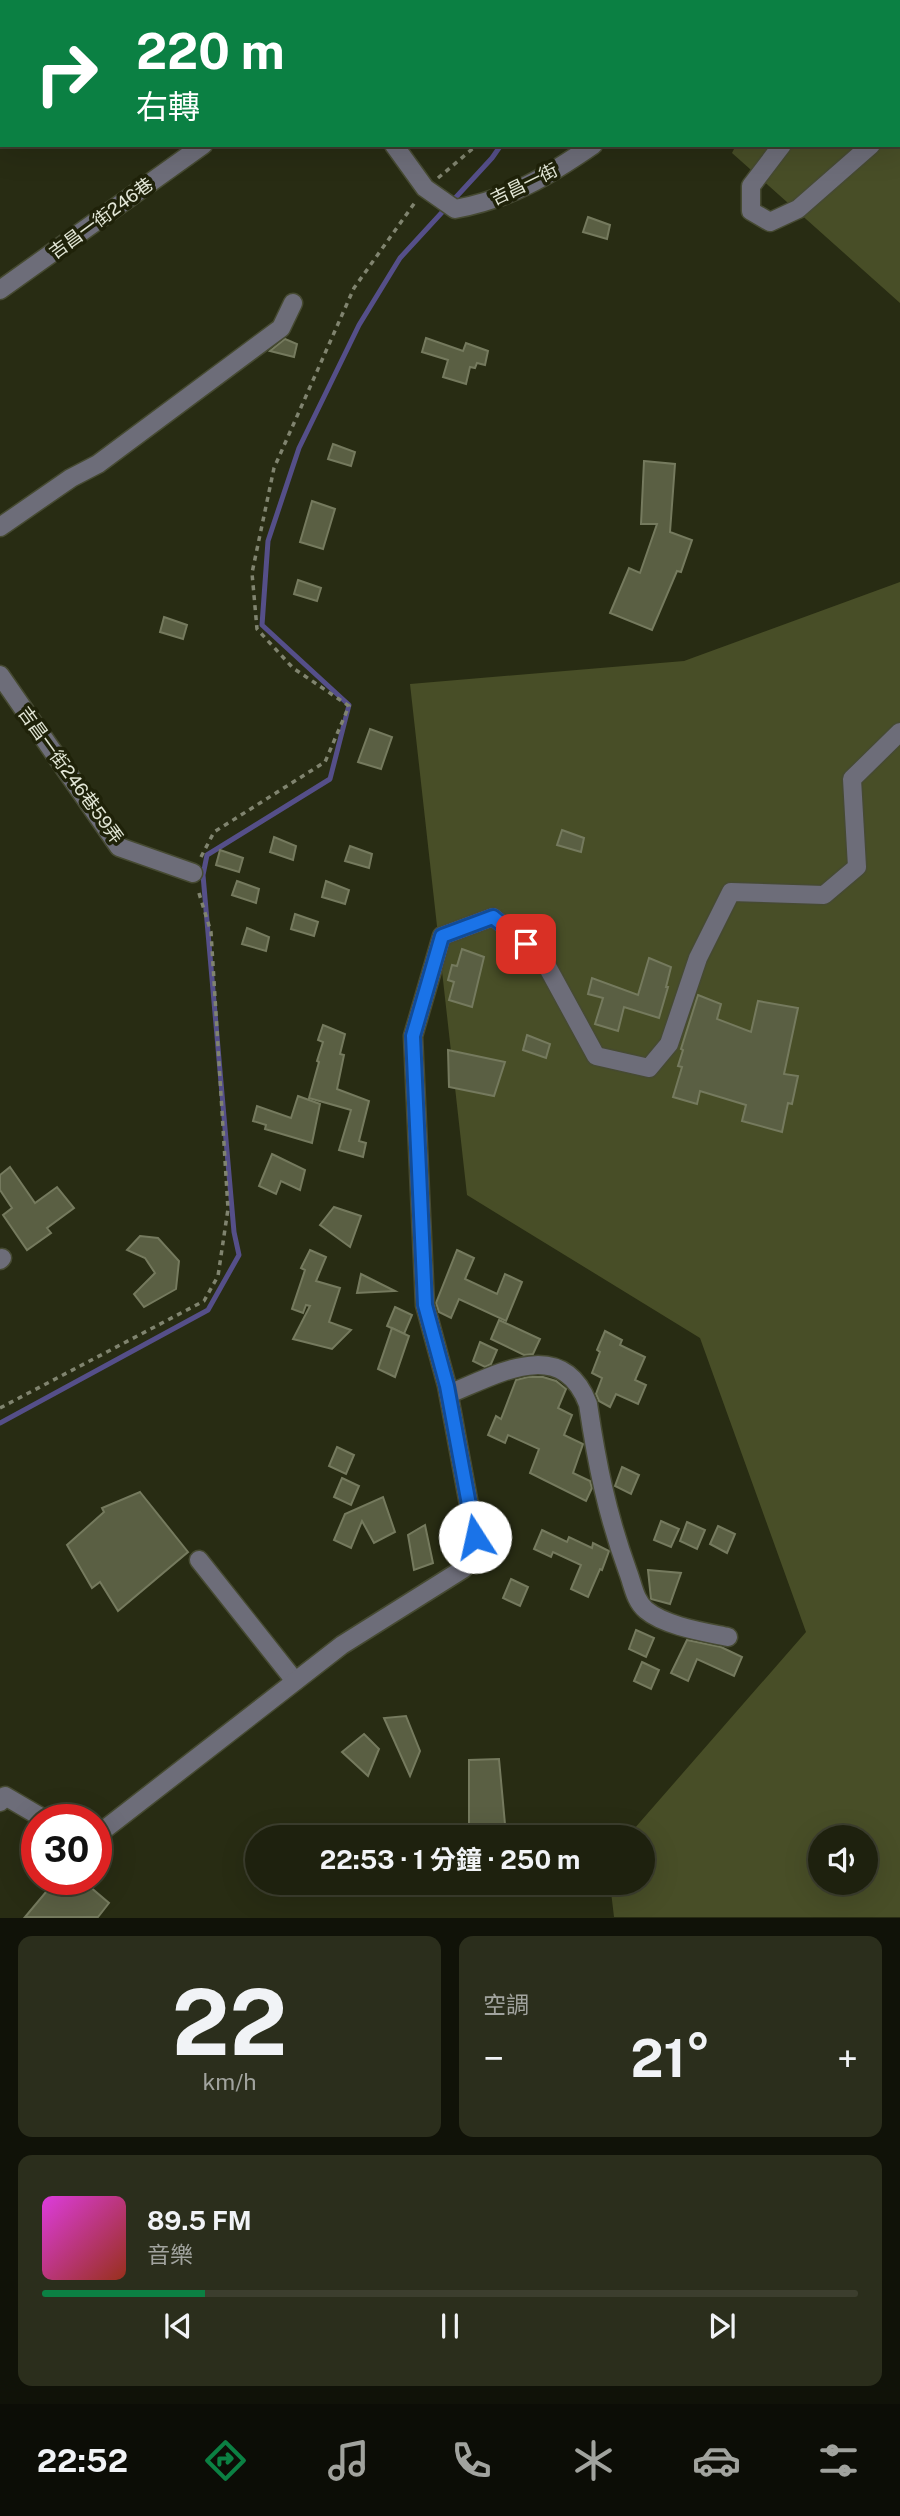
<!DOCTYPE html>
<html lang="zh-TW">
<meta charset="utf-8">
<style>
body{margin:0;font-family:"Public Sans","Noto Sans TC",sans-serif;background:#2b2e1c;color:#f1f3f6;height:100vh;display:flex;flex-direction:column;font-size:26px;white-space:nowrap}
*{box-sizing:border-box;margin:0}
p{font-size:23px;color:#a1a39e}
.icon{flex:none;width:38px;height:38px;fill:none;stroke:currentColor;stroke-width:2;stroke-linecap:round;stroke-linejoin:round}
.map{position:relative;height:1918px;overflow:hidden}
.details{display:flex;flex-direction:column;gap:18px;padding:18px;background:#101208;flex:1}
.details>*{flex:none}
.guide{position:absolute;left:0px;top:0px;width:901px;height:147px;box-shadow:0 7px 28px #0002,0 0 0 2px #3c3e2e;background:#0b8043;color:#fff;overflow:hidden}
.tools{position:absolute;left:808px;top:1825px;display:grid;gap:14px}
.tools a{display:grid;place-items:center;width:70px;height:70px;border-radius:50%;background:#1e210e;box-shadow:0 7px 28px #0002,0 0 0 2px #3c3e2e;font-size:35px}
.speed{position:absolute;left:21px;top:1804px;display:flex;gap:14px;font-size:35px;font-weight:700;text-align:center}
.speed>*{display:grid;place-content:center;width:91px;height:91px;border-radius:50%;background:#1e210e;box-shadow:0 7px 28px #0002,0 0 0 2px #3c3e2e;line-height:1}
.speed .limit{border:10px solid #d22;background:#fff;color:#111}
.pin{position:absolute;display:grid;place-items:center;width:60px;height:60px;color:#fff;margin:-30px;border-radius:14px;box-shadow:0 4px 10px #0006}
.me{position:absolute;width:77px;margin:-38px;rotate:350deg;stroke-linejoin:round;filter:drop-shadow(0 0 5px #0008)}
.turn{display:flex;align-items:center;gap:24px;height:147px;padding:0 21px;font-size:32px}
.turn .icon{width:91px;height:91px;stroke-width:2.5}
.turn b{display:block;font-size:49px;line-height:60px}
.big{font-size:52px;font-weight:700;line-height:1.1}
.details .widget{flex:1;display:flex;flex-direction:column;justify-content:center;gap:10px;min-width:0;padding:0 24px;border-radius:14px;background:#2b2e1c}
.details .dial{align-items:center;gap:0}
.dial b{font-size:91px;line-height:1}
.song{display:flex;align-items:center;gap:21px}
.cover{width:84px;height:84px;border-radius:10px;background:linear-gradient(135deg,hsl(300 70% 55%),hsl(10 70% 35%))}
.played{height:7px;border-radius:4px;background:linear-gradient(90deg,#0b8043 20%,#3c3e2e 20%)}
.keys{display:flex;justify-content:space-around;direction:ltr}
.heat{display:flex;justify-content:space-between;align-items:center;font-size:38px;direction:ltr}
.details .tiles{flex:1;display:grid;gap:18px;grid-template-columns:1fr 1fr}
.widget:last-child{grid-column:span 2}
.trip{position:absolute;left:245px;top:1825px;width:410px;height:70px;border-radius:35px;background:#1e210e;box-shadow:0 7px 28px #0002,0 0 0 2px #3c3e2e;font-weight:700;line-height:70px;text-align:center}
.menu{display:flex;height:112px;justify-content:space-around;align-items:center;background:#0c0d06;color:#a1a39e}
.menu .icon{width:49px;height:49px}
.menu .on{color:#0b8043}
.menu b{font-size:32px;color:#f1f3f6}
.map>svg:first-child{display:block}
</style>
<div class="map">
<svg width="900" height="1918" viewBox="0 0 900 1918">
<rect width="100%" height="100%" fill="#282c13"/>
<g fill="#484e27" fill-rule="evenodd">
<path d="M524,0h185l-187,2z"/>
<path d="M806,0h94v303l-168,-150 4,-8h164v-143h-95z"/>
<path d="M900,582v1335h-286l-4,-34h32v-45l-15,-1 179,-205 -106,-294 -233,-143 -57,-511 274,-23zM821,1838h45v45h-45z"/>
</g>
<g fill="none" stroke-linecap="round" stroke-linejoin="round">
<path stroke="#554f89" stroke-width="5" d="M0,1423l208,-113 31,-55 -5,-23 -31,-357 4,-20 123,-76 19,-74 -87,-80 6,-84 31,-93 60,-123 41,-67 92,-100 9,-13"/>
</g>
<g fill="#5a5f43" stroke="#757a5e" stroke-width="2">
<path d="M588,217l22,8 -3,14 -24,-7z"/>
<path d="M426,338l37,13 3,-8 22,8 -3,14 -8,-2 -2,5 -5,-1 -4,17 -23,-7 5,-17 -26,-8z"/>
<path d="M285,339l12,5 -3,13 -24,-6z"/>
<path d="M333,444l22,8 -4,14 -23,-7z"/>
<path d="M644,461l31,3 -5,68 22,8 -11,32 -4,-1 -25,59 -42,-17 19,-45 11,5 17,-49h-16z"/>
<path d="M312,501l23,8 -12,40 -23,-7z"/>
<path d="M298,580l23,8 -4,13 -23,-7z"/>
<path d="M164,617l23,8 -4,14 -23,-7z"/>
<path d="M370,729l22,8 -11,32 -23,-7z"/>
<path d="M562,830l22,8 -3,14 -24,-7z"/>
<path d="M274,837l22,9 -3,14 -23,-8z"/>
<path d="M350,846l22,8 -3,14 -24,-7z"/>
<path d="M220,850l23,8 -4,14 -23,-7z"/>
<path d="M237,881l22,8 -3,14 -24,-8z"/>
<path d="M326,881l23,9 -4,14 -23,-7z"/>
<path d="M295,914l23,8 -4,14 -23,-7z"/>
<path d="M247,928l22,9 -3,14 -24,-7z"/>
<path d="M462,949l22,8 -12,50 -23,-7 5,-18 -6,-2 4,-15 5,1z"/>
<path d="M649,958l22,9 -5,20h2l-9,31 -35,-11 -6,24 -23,-7 8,-26 -15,-4 4,-16 46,17z"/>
<path d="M698,995l23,9 -4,15 34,13 7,-31 40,7 -14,66 14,2 -6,28 -4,-1 -6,29 -40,-11 4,-16 -46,-14 -3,13 -24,-7 9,-30 -4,-1 5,-16 -2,-1z"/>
<path d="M323,1025l22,9 -5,20 4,1 -7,34 32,12 -10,40 7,2 -3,14 -24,-7 12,-40 -42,-12 10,-36 -2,-1 6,-19 -5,-2z"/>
<path d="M527,1035l23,9 -4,14 -23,-8z"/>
<path d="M448,1050l57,12 -11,34 -45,-9z"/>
<path d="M298,1096l22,8 -8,39 -47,-14 1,-4 -13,-4 4,-15 34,12z"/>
<path d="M272,1154l33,16 -5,20 -19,-9 -5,13 -17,-8z"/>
<path d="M10,1167l25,36 22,-16 17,21 -27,20 4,5 -24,17 -24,-35 9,-7 -12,-18v-15z"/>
<path d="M334,1207l27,9 -11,31 -30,-22z"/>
<path d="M140,1236l18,2 21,23 -3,28 -32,18 -10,-13 21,-21 -10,-15 -18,-8z"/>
<path d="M310,1250l16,7 -10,24 24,7 -11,34 22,8 -19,19 -39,-10 17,-33 -4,-1 -3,8 -11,-4 13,-39 -4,-2z"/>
<path d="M457,1250l17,8 -9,21 32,15 8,-20 17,8 -16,39 -47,-22 -8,19 -12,-6 -3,-9z"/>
<path d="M361,1274l34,17 -38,2z"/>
<path d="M395,1307l17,8 -8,19 -17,-8z"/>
<path d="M499,1320l41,19 -7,15 -9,1 -33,-16z"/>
<path d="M392,1328l17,8 -14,41 -17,-8z"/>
<path d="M605,1331l17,9 -2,5 25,12 -10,23 11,5 -8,19 -22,-10 -6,13 -11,-6 -3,-7 6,-16 -10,-5 8,-21 -3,-2z"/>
<path d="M480,1342l17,8 -6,14 -6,3 -12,-6z"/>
<path d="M528,1377h15l13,4 10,8 -8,19 14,7 -8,20 19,9 -10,29 17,8 2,7 -6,13 -56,-28 9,-24 -31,-14 -3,8 -17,-8 8,-19 5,3 15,-39z"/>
<path d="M337,1447l17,8 -8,19 -17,-8z"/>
<path d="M622,1467l17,8 -8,19 -16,-8z"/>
<path d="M342,1478l17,8 -8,19 -17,-8z"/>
<path d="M140,1492l48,60 -70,59 -18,-29 -8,6 -25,-43 37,-33 -2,-4z"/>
<path d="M383,1497l12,35 -21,11 -12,-22 -11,27 -17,-8 11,-26z"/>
<path d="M661,1521l18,8 -8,18 -17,-7z"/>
<path d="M687,1522l18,8 -8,19 -17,-8z"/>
<path d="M425,1525l8,38 -19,7 -6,-35z"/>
<path d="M718,1526l17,8 -8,19 -17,-9z"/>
<path d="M542,1530l25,12 2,-5 23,11 1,-5 16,8 -7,19 -2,-1 -12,28 -17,-8 10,-24 -28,-13 -2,5 -17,-8z"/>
<path d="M648,1570l33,3 -11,31 -19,-5z"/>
<path d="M511,1579l17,8 -8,19 -17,-8z"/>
<path d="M636,1630l18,8 -8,19 -17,-8z"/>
<path d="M687,1640l34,7 21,10 -8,19 -37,-17 -9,22 -17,-8z"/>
<path d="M642,1662l17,8 -8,19 -17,-8z"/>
<path d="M406,1716l14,35 -10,25 -26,-58z"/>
<path d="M364,1734l15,15 -11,27 -26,-24z"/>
<path d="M499,1759l7,76 -37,3v-78z"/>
<path d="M56,1880h26l27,23 -11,14h-73z"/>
</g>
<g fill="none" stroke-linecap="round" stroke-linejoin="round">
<defs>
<g id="minor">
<path d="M292,0l1,2"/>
<path d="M877,0l1,2"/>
<path d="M840,2l2,-2"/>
<path d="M394,145l31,43 30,21c55,-10 93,-33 138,-64"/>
<path d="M782,145l-31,41v25l19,11 28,-13 73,-64"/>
<path d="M0,290l203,-145"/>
<path d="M0,527l71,-49 27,-14 183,-136 12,-25"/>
<path d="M0,675l119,172 74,26"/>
<path d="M0,1260l2,-2"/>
<path d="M449,1394c47,-19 113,-59 139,10 9,61 19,110 40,168 5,13 7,29 18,38 19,16 58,22 82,27"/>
<path d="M199,1560l96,121"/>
<path d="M0,1802l5,-6 41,24"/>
<path d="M96,1836l246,-191 121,-76 12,-32 -28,-151 -22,-81 -12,-269 29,-100 51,-19 49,40 54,99 53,12 20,-24 29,-86 33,-66 93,3 33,-28 -5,-88 48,-47"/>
</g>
</defs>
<use href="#minor" stroke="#464a32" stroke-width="21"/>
<g stroke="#80846f" stroke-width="3.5" stroke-dasharray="5 5" stroke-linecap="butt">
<path d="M746,2l1,-2"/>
<path d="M438,178l39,-33"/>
<path d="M201,857l13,-25 111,-70 24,-56 -56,-38 -36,-39 -5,-56 22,-105 80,-180 62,-87"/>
<path d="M0,1408l204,-107 14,-25 10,-67 -17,-277 -13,-42"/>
</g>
<use href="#minor" stroke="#6d6d79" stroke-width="18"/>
</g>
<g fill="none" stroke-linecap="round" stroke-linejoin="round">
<defs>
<path id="route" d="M475,1537l-28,-151 -22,-81 -12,-269 29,-100 51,-19 33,27"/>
</defs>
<use href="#route" stroke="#114b97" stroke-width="18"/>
<use href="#route" stroke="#1a73e8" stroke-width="12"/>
</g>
<g text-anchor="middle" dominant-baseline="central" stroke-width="7" stroke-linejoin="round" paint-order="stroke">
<g font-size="18" fill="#e3e7d7" stroke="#1f2209">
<text transform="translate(524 184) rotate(-26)">吉昌一街</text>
<text transform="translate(101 218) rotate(-36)">吉昌一街246巷</text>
<text transform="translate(71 775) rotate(54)">吉昌一街246巷59弄</text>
</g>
</g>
</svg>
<div class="tools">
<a><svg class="icon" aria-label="sound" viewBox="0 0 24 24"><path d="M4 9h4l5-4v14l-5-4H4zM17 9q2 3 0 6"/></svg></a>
</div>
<div class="speed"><div class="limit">30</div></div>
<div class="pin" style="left:526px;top:944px;background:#d93025"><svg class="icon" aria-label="arrive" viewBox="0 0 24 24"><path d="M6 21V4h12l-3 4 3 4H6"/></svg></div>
<svg class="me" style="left:475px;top:1537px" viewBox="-20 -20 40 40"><circle r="19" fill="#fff"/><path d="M0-13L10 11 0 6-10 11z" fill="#1a73e8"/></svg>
<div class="trip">22:53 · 1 分鐘 · 250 m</div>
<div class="guide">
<div class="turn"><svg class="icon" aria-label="right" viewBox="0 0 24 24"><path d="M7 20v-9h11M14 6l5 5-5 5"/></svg><div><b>220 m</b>右轉</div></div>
</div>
</div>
<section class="details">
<div class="tiles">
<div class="widget dial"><b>22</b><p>km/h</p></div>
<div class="widget"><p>空調</p>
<div class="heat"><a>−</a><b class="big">21°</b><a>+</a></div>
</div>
<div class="widget">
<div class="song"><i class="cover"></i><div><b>89.5 FM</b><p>音樂</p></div></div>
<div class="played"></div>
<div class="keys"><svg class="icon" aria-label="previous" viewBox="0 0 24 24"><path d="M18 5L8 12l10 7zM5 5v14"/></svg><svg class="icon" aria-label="pause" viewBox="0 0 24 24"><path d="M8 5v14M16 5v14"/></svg><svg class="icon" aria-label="next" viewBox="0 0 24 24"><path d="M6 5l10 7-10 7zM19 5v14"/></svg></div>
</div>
</div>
</section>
<nav class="menu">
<b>22:52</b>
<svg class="icon on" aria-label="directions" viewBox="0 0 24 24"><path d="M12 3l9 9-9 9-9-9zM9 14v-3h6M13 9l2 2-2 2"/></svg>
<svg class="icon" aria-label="music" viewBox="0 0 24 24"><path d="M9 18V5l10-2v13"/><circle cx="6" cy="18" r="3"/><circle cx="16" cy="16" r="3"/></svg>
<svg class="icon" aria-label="phone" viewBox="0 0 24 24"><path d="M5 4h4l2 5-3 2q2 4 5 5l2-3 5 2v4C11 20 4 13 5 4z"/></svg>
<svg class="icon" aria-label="climate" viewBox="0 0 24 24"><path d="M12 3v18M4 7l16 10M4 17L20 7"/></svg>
<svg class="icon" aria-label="car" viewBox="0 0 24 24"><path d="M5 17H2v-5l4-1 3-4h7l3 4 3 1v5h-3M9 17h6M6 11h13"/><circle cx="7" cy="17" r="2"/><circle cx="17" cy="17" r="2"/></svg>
<svg class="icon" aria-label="filters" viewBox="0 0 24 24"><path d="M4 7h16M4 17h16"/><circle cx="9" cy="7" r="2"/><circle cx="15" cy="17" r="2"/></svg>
</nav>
